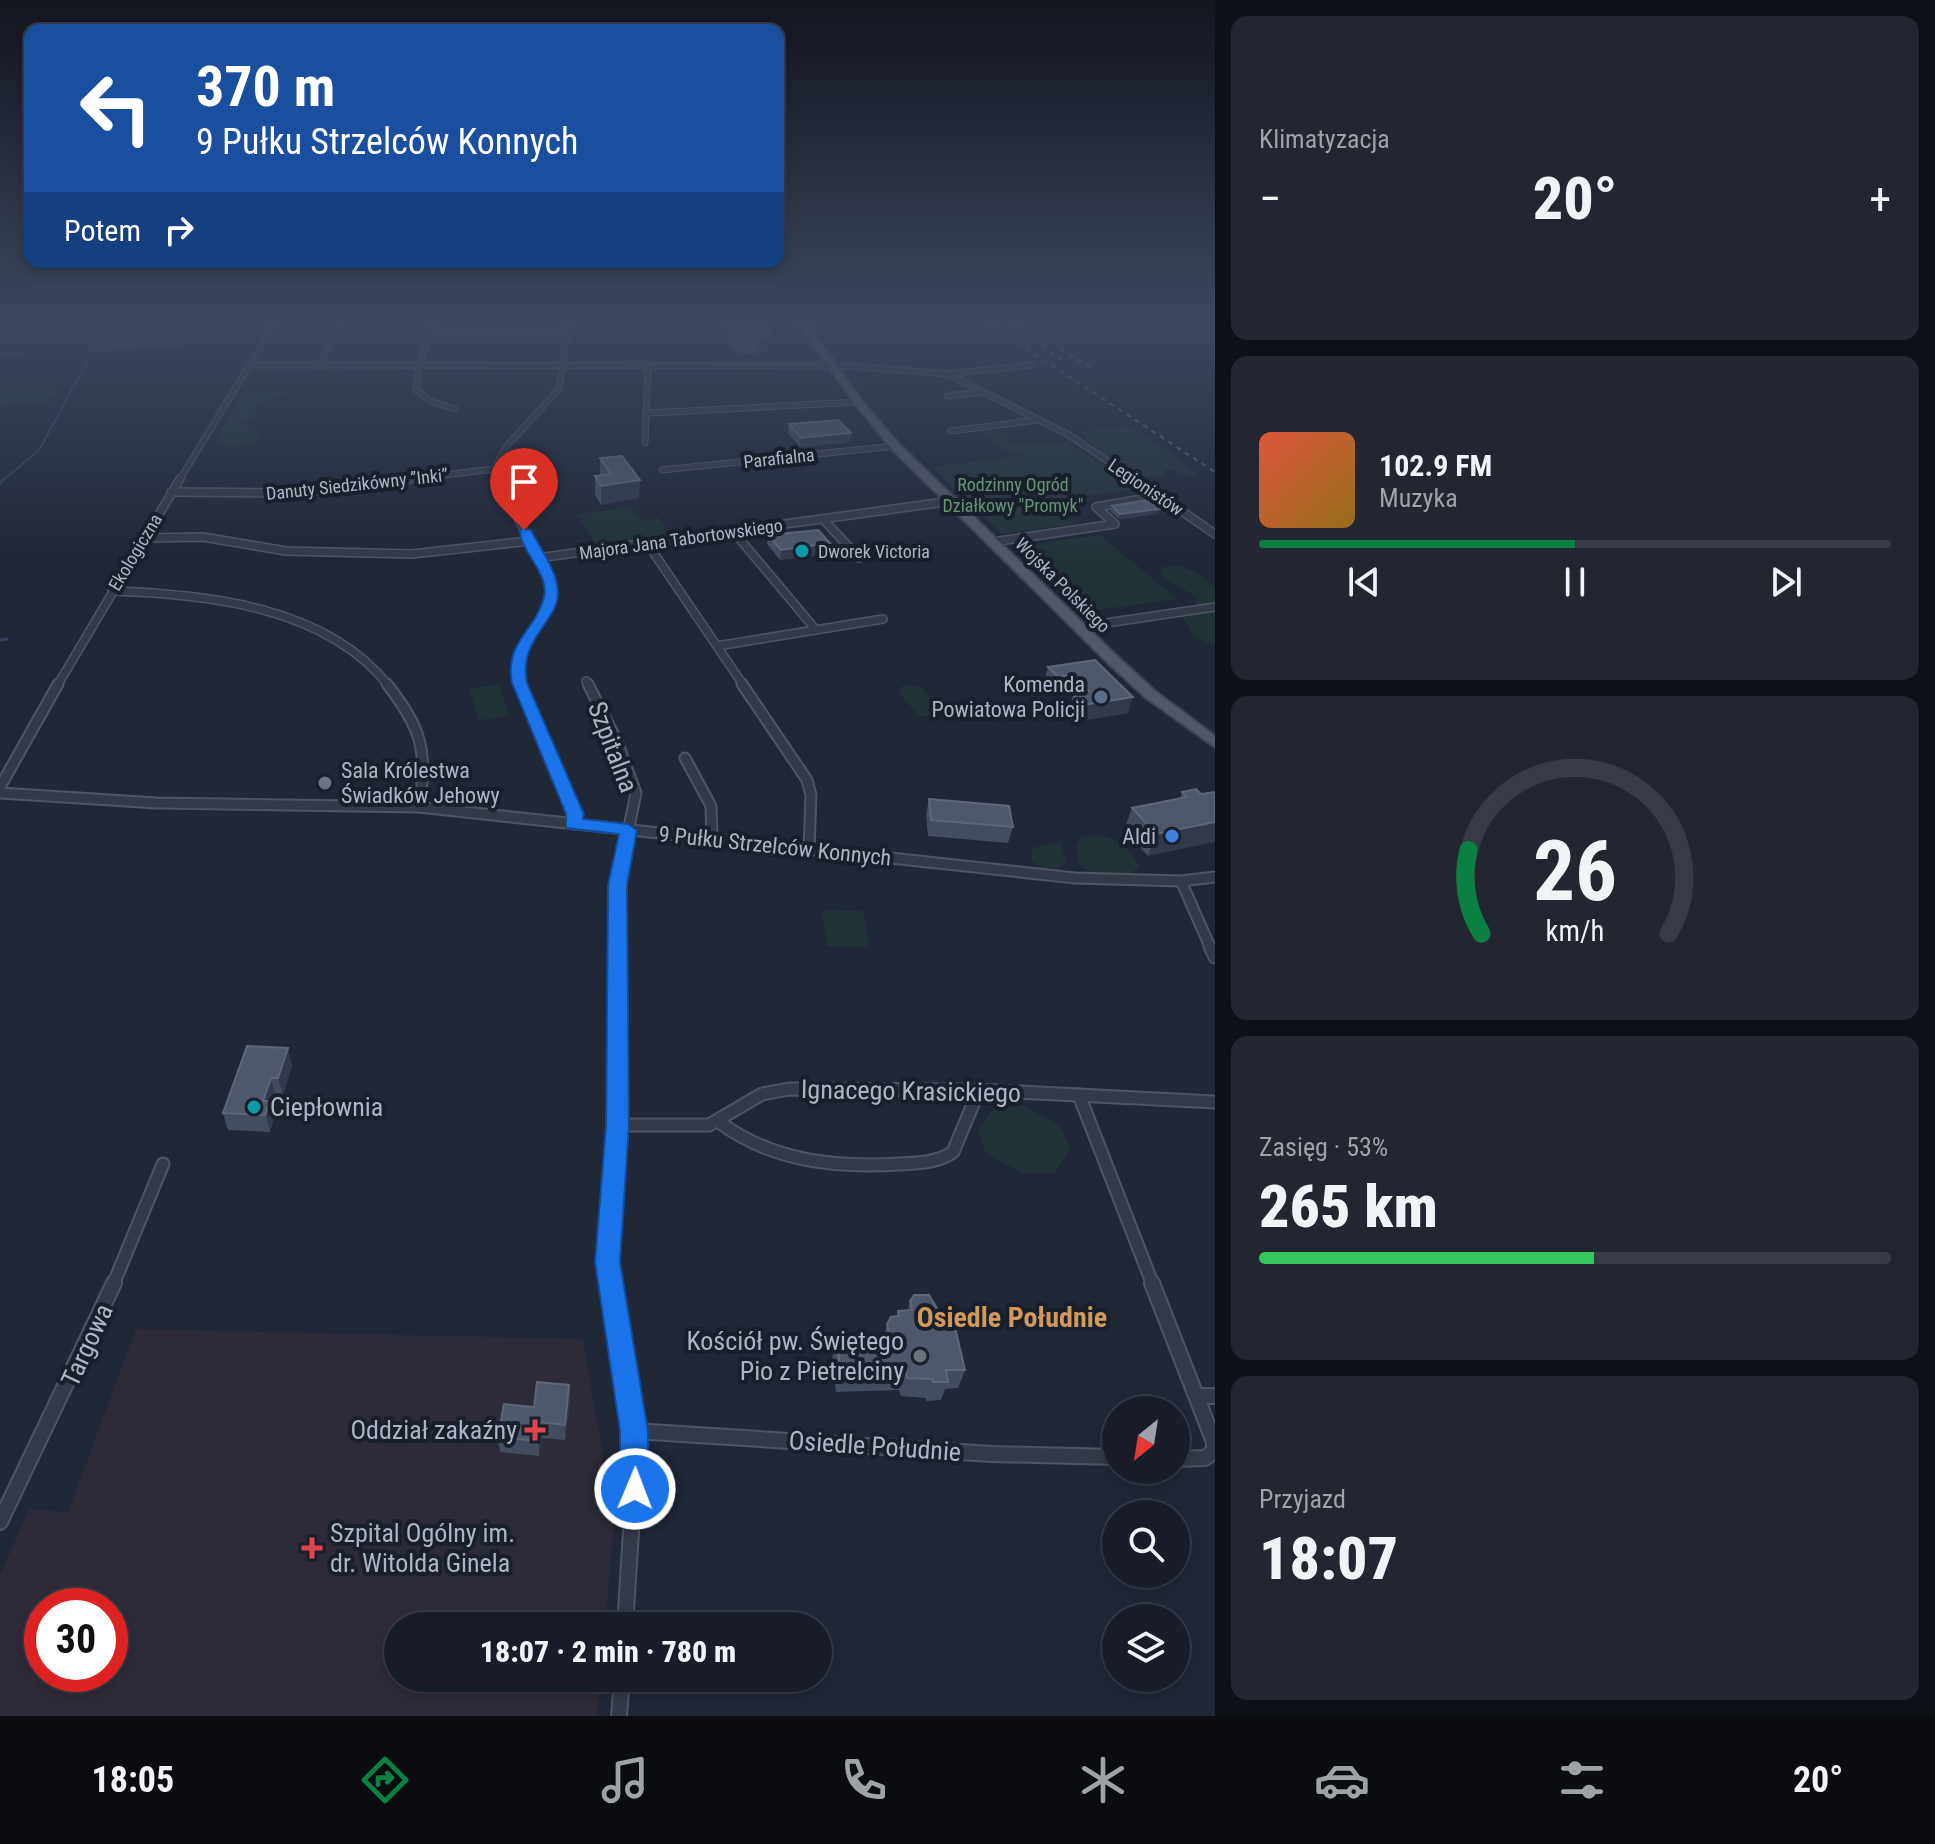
<!DOCTYPE html>
<html lang="pl">
<meta charset="utf-8">
<style>
body{margin:0;font-family:"Roboto Condensed",sans-serif;background:#212631;color:#f1f3f6;height:100vh;display:flex;flex-direction:column;font-size:30px;white-space:nowrap}
*{box-sizing:border-box;margin:0}
p{font-size:26px;color:#9fa2a8}
.icon{flex:none;width:44px;height:44px;fill:none;stroke:currentColor;stroke-width:2;stroke-linecap:round;stroke-linejoin:round}
.map{position:relative;flex:1;overflow:hidden}
.side{display:flex;flex-direction:column;gap:16px;padding:16px;background:#0d1017;width:720px}
.side>*{flex:none}
.hud{position:absolute;left:24px;top:24px;width:760px;height:244px;border-radius:16px;box-shadow:0 4px 12px #0003,0 0 0 2px #363b46;background:#1a4fa0;color:#fff;overflow:hidden}
.needle{width:52px;rotate:210deg}
.buttons{position:absolute;left:1102px;top:1396px;display:grid;gap:16px}
.buttons a{display:grid;place-items:center;width:88px;height:88px;border-radius:50%;background:#181d29;box-shadow:0 4px 12px #0003,0 0 0 2px #363b46;font-size:40px}
.speed{position:absolute;left:24px;top:1588px;display:flex;gap:16px;font-size:40px;font-weight:700;text-align:center}
.speed>*{display:grid;place-content:center;width:104px;height:104px;border-radius:50%;background:#181d29;box-shadow:0 4px 12px #0003,0 0 0 2px #363b46;line-height:1}
.speed .limit{border:12px solid #d22;background:#fff;color:#111}
.pin{position:absolute;display:grid;place-items:center;width:68px;height:68px;color:#fff;margin:-82px -34px;border-radius:50% 50% 50% 0;rotate:-45deg;box-shadow:0 0 8px #0007}
.pin .icon{rotate:45deg}
.me{position:absolute;width:88px;margin:-44px;rotate:1deg;stroke-linejoin:round;filter:drop-shadow(0 0 6px #0008)}
.turn{display:flex;align-items:center;gap:28px;height:168px;padding:0 40px;font-size:36px}
.turn .icon{width:104px;height:104px;stroke-width:2.5}
.turn b{display:block;font-size:56px;line-height:68px}
.then{display:flex;align-items:center;height:76px;padding:0 40px;background:#0003;gap:16px;font-size:30px}
.big{font-size:60px;font-weight:800;line-height:1.1}
.side .tile{flex:1;display:flex;flex-direction:column;justify-content:center;gap:12px;min-width:0;padding:0 28px;border-radius:16px;background:#212631}
.side .dial{align-items:center;gap:0}
.dial svg{height:208px;overflow:visible;fill:none;stroke:#363b46;stroke-width:7;stroke-linecap:round;text-anchor:middle}
.dial text{fill:#f1f3f6;stroke:none}
.song{display:flex;align-items:center;gap:24px}
.cover{width:96px;height:96px;border-radius:12px;background:linear-gradient(135deg,hsl(10 70% 55%),hsl(40 70% 35%))}
.played{height:8px;border-radius:4px;background:linear-gradient(90deg,#0b8043 50%,#363b46 50%)}
.keys{display:flex;justify-content:space-around;direction:ltr}
.heat{display:flex;justify-content:space-between;align-items:center;font-size:44px;direction:ltr}
.charge{height:12px;border-radius:6px;background:linear-gradient(90deg,#34c759 53%,#363b46 0)}
.trip{position:absolute;left:384px;top:1612px;width:448px;height:80px;border-radius:40px;background:#181d29;box-shadow:0 4px 12px #0003,0 0 0 2px #363b46;font-weight:800;line-height:80px;text-align:center}
.tabs{display:flex;height:128px;justify-content:space-around;align-items:center;background:#0a0c10;color:#9fa2a8}
.tabs .icon{width:56px;height:56px}
.tabs .on{color:#0b8043}
.tabs b{font-size:36px;color:#f1f3f6}
main{display:flex;flex:1;min-height:0}
.map>svg:first-child{display:block}
</style>
<main>
<div class="map">
<svg width="1215" height="1716" viewBox="0 0 1215 1716">
<rect width="100%" height="100%" fill="#202737"/>
<path fill="#2e2b38" fill-rule="evenodd" d="M136,1329l447,10 31,182 -9,105h-207v52h202l-3,38h-597v-141l29,-66 39,3zM42,1606h68v68h-68z"/>
<g fill="#223338">
<path d="M176,333l-4,6 33,-1 3,5 -108,5 10,-12z"/>
<path d="M0,378l12,1 7,7 43,7 -20,10 -42,3z"/>
<path d="M251,392h36l-29,14 -6,13 -10,4 17,14 -1,4 -19,6 -26,-1 17,-34 10,-7 -5,-4z"/>
<path d="M1129,425l40,26 30,25c-14,3 -23,-8 -35,-6l2,5c-27,8 -70,-18 -83,-43z"/>
<path d="M983,429l24,5 3,5 -6,2 5,2 61,-1 4,4 -2,3h8l59,40 -86,11 -2,3 23,21 -72,10 -69,-67 95,-12 -18,-2 -27,-16z"/>
<path d="M630,507l11,14 18,-3 12,17 -74,10 -20,-31z"/>
<path d="M1100,535l77,64 -80,11 -70,-65z"/>
<path d="M1178,566l16,5 21,16v59l-21,-9 -12,-22 4,-6 10,-5v-7l-37,-23 4,-7z"/>
<path d="M499,684l11,32 -31,4 -10,-31z"/>
<path d="M910,685l12,3 22,27 -25,1 -20,-24 3,-6z"/>
<path d="M1096,835c19,1 35,14 43,31 -11,16 -49,14 -59,-2 -3,-5 -3,-14 -4,-20l6,-7z"/>
<path d="M1061,842l5,20 -8,7 -10,2 -17,-10 1,-13z"/>
<path d="M822,910l41,1 6,36 -42,-1z"/>
<path d="M1024,1106l35,19 12,24 -16,24 -32,1 -37,-21 -8,-24 17,-22z"/>
</g>
<g fill="none" stroke-linecap="round" stroke-linejoin="round">
<g stroke="#33415e" stroke-width="2">
<path d="M0,353l210,-10"/>
<path d="M2,481l37,-31 55,-101 22,-28"/>
</g>
<g stroke="#33415e" stroke-width="3">
<path d="M0,483l4,-4"/>
<path d="M0,640l7,-1"/>
</g>
<defs>
<g id="street-far4">
<path d="M434,321l-16,49 -2,20 14,11 25,8"/>
<path d="M431,331l136,2"/>
<path d="M249,365l600,1 99,8 85,-9"/>
<path d="M319,366l23,-45"/>
<path d="M948,374l121,61 68,46"/>
<path d="M947,396l35,-4"/>
<path d="M648,413l210,-11"/>
<path d="M951,431l86,-11"/>
<path d="M645,443l3,-77"/>
<path d="M662,470l233,-24"/>
<path d="M179,481l97,-160"/>
<path d="M394,481l100,-12"/>
<path d="M500,481l-6,-12 12,-22 53,-58 10,-68"/>
</g>
<g id="street-far3">
<path d="M499,479l52,107 -1,15 -35,68 7,17"/>
<path d="M1135,479l80,55"/>
<path d="M171,492l131,1 108,-14"/>
<path d="M823,519l36,39"/>
<path d="M733,531l83,99"/>
<path d="M143,538l60,-1 83,14 126,3 117,-13"/>
<path d="M993,542l122,-18 -19,-17 64,-11"/>
<path d="M647,543l97,143"/>
<path d="M538,558l414,-57"/>
<path d="M112,591c94,3 214,15 277,95"/>
<path d="M1079,627l136,-20"/>
<path d="M717,646l166,-27"/>
<path d="M586,681l3,5"/>
<path d="M57,686l123,-207"/>
</g>
<g id="street-far2">
<path d="M387,684c35,45 41,67 32,123"/>
<path d="M521,684l54,130 -2,10"/>
<path d="M588,684l29,57 19,52 -19,92v64"/>
<path d="M742,684l65,96 4,15 -2,54"/>
<path d="M685,758l26,48 1,33"/>
<path d="M0,787l58,-103"/>
<path d="M0,793l157,10 262,4 656,71 106,3 34,-4"/>
<path d="M1181,881l30,68"/>
</g>
<g id="street-far1">
<path d="M1210,947l5,10"/>
<path d="M1079,1095l74,190"/>
<path d="M719,1122c53,39 115,46 180,42 18,-1 38,-1 54,-12l26,-62"/>
<path d="M617,1125h92l53,-31 27,-5 190,1 236,12"/>
<path d="M113,1285l50,-121"/>
<path d="M611,1285l-4,-23 10,-137v-178"/>
</g>
<g id="street">
<path d="M610,1283l26,170 -11,173"/>
<path d="M1152,1283l62,159v9l-9,7 -29,1"/>
<path d="M1197,1396h18"/>
<path d="M634,1431l358,23 124,3"/>
<path d="M0,1522l114,-239"/>
<path d="M619,1716l3,-38"/>
</g>
<path id="primary" d="M798,321h8l55,79 38,44 221,215 35,32 60,45v11l-70,-50 -35,-32 -219,-217 -36,-44z"/>
</defs>
<use href="#street-far4" stroke="#4e5462" stroke-width="7"/>
<use href="#street-far3" stroke="#4e5462" stroke-width="10"/>
<use href="#street-far2" stroke="#4e5462" stroke-width="13"/>
<use href="#street-far1" stroke="#4e5462" stroke-width="15"/>
<use href="#street" stroke="#4e5462" stroke-width="18"/>
<use href="#primary" stroke="#3d4351" stroke-width="4"/>
<use href="#street-far4" stroke="#333a47" stroke-width="5"/>
<use href="#street-far3" stroke="#333a47" stroke-width="7"/>
<use href="#street-far2" stroke="#333a47" stroke-width="9"/>
<use href="#street-far1" stroke="#333a47" stroke-width="11"/>
<use href="#street" stroke="#333a47" stroke-width="14"/>
<use href="#primary" fill="#515867" fill-rule="evenodd"/>
<g stroke="#555d6e" stroke-width="2" stroke-dasharray="5 5" stroke-linecap="butt">
<path d="M984,321l231,151"/>
<path d="M1010,321l57,43"/>
<path d="M1060,349l30,18"/>
</g>
</g>
<g fill="#444d5f">
<path d="M727,322l42,26 -12,7 -21,-2 -9,-10z"/>
<path d="M789,424l61,18 -50,5 -12,-14z"/>
<path d="M600,458l39,40 -38,7 -6,-10v-19h5z"/>
<path d="M1112,506l45,8 -38,5 -9,-8z"/>
<path d="M768,535l62,8 -1,10 -49,7 -13,-16z"/>
<path d="M1095,660l33,53 -50,8 -9,-11 4,-15 -4,-5 -15,3 -10,-11 4,-15z"/>
<path d="M1196,789l-48,67 -24,-26 8,-22 48,-10 2,-6z"/>
<path d="M929,799l84,28 -5,16 -80,-7 -2,-21z"/>
<path d="M247,1046l45,19 -9,30h-8l-4,12 3,11 -4,14 -42,-2 -5,-17z"/>
<path d="M910,1301l55,69 -7,18 -13,1 -4,11 -15,1v-3l-25,-2 -2,-6 -63,2 -4,-33 4,-19 47,-1 4,-15 10,-7 1,-6h9z"/>
<path d="M569,1385l1,16 -5,39 -23,-2 -3,18 -39,-4 -2,-15 36,-30z"/>
</g>
<g fill="#31394a">
<path d="M770,334l-1,14 -12,7 1,-14z"/>
<path d="M851,433l-1,9 -50,5 1,-9z"/>
<path d="M640,480l-1,18 -38,7v-19z"/>
<path d="M1159,509l-2,5 -38,5 1,-5z"/>
<path d="M830,543l-1,10 -49,7 1,-10z"/>
<path d="M1073,675l-4,15 -15,3 4,-16z"/>
<path d="M1133,697l-5,16 -50,8 5,-16z"/>
<path d="M1215,822v20l-67,14 8,-22z"/>
<path d="M288,1048l4,17 -9,30 -5,-17z"/>
<path d="M271,1078l4,17 -4,12 3,11 -4,14 -7,-31z"/>
<path d="M569,1385l1,16 -5,39v-15z"/>
<path d="M540,1422l2,16 -3,18 -1,-15z"/>
</g>
<g fill="#4f586a" stroke="#5e6678" stroke-width="2">
<path d="M728,321h27l2,6h10l3,7 -12,7 -22,-2 -9,-10 6,-3z"/>
<path d="M838,420l13,13 -50,5 -12,-14z"/>
<path d="M622,456l18,24 -39,6 -6,-10 16,-2 -11,-16z"/>
<path d="M1147,500l12,9 -39,5 -8,-8z"/>
<path d="M818,530l12,13 -49,7 -13,-15z"/>
<path d="M1095,660l38,37 -50,8 -10,-11 16,-3 -16,-16 -15,2 -10,-10z"/>
<path d="M1196,789l5,5 14,-2v30l-59,12 -24,-26 55,-11 -5,-5z"/>
<path d="M929,799l80,7 4,21 -82,-7z"/>
<path d="M247,1046l41,2 -10,30h-7l-8,23h7l-5,14 -42,-2z"/>
<path d="M914,1295h15l9,15h13l14,60h-19l2,12h-15l-1,-3 -25,-1 -2,-7 -64,2 -5,-33 54,-1 -3,-15 4,-7 8,-1 -1,-5 14,-1 -2,-9z"/>
<path d="M537,1382l32,3 -4,40 -25,-3 -2,19 -40,-4 6,-33 30,3z"/>
</g>
<linearGradient id="sky" x2="0" y2="1"><stop stop-color="#12151e"/><stop offset="0.57" stop-color="#3c475e"/><stop offset="1" stop-color="#3c475e" stop-opacity="0"/></linearGradient>
<rect width="1215" height="561" fill="url(#sky)"/>
<path fill="#1a73e8" stroke="#114b97" stroke-width="2" d="M520,528l11,2c9,18 27,42 27,63 0,29 -40,46 -31,90l57,131 -1,5 45,5 9,6 -10,55 2,240 -9,137 28,169 1,58 -4,10 -10,5 -11,-5 -4,-10v-58l-25,-169 11,-137 2,-240 11,-51 -53,-6v-14l-54,-131c-8,-41 23,-51 32,-86 6,-24 -26,-47 -24,-69z"/>
<g fill="#0f9aa8" stroke="#191f2b" stroke-width="3">
<circle cx="802" cy="551" r="8"/>
<circle cx="254" cy="1107" r="8"/>
</g>
<circle fill="#5c6f8a" stroke="#191f2b" stroke-width="3" cx="1101" cy="697" r="8"/>
<g fill="#6b7280" stroke="#191f2b" stroke-width="3">
<circle cx="325" cy="783" r="8"/>
<circle cx="920" cy="1356" r="8"/>
</g>
<circle fill="#3f7fe0" stroke="#191f2b" stroke-width="3" cx="1172" cy="836" r="8"/>
<g fill="#e0444e" stroke="#191f2b" stroke-width="3">
<path d="M531 1418h8v8h8v8h-8v8h-8v-8h-8v-8h8z"/>
<path d="M308 1536h8v8h8v8h-8v8h-8v-8h-8v-8h8z"/>
</g>
<g text-anchor="middle" dominant-baseline="central" stroke-width="8" stroke-linejoin="round" paint-order="stroke">
<g font-size="18" fill="#adb4c4" stroke="#191f2b">
<text transform="translate(779 458) rotate(-6)">Parafialna</text>
<text transform="translate(357 484) rotate(-6)">Danuty Siedzikówny ”Inki”</text>
<text transform="translate(1146 487) rotate(34)">Legionistów</text>
<text transform="translate(681 539) rotate(-8)">Majora Jana Tabortowskiego</text>
<text transform="translate(135 552) rotate(-59)">Ekologiczna</text>
<text transform="translate(1063 585) rotate(45)">Wojska Polskiego</text>
</g>
<g font-size="18" fill="#659474" stroke="#191f2b">
<text x="1013" y="484">Rodzinny Ogród<tspan x="1013" dy="21">Działkowy "Promyk"</tspan></text>
</g>
<g font-size="18" fill="#adb4c4" stroke="#191f2b" text-anchor="start">
<text x="818" y="551">Dworek Victoria</text>
</g>
<g font-size="22" fill="#adb4c4" stroke="#191f2b" text-anchor="end">
<text x="1085" y="684">Komenda<tspan x="1085" dy="25">Powiatowa Policji</tspan></text>
<text x="341" y="770" text-anchor="start">Sala Królestwa<tspan x="341" dy="25">Świadków Jehowy</tspan></text>
<text x="1156" y="836">Aldi</text>
</g>
<g font-size="22" fill="#adb4c4" stroke="#191f2b">
<text transform="translate(775 846) rotate(6)">9 Pułku Strzelców Konnych</text>
</g>
<g font-size="26" fill="#adb4c4" stroke="#191f2b">
<text transform="translate(613 747) rotate(69)">Szpitalna</text>
<text transform="translate(911 1091) rotate(1)">Ignacego Krasickiego</text>
<text transform="translate(87 1345) rotate(-65)">Targowa</text>
<text transform="translate(875 1446) rotate(4)">Osiedle Południe</text>
</g>
<g font-size="26" fill="#adb4c4" stroke="#191f2b" text-anchor="start">
<text x="270" y="1107">Ciepłownia</text>
<text x="904" y="1341" text-anchor="end">Kościół pw. Świętego<tspan x="904" dy="30">Pio z Pietrelciny</tspan></text>
<text x="517" y="1430" text-anchor="end">Oddział zakaźny</text>
<text x="330" y="1533">Szpital Ogólny im.<tspan x="330" dy="30">dr. Witolda Ginela</tspan></text>
</g>
<g font-size="28" font-weight="bold" fill="#d3995a" stroke="#191f2b">
<text x="1012" y="1317">Osiedle Południe</text>
</g>
</g>
</svg>
<div class="buttons">
<a><svg class="needle" viewBox="-14 -14 28 28"><path d="M0-13l5 13h-10z" fill="#e53935"/><path d="M0 13l5-13h-10z" fill="#9fa2a8"/></svg></a>
<a><svg class="icon" aria-label="search" viewBox="0 0 24 24"><circle cx="10" cy="10" r="6"/><path d="M15 15l6 6"/></svg></a>
<a><svg class="icon" aria-label="layers" viewBox="0 0 24 24"><path d="M12 4l9 5-9 5-9-5zM3 14l9 5 9-5"/></svg></a>
</div>
<div class="speed"><div class="limit">30</div></div>
<div class="pin" style="left:524px;top:530px;background:#d93025"><svg class="icon" aria-label="arrive" viewBox="0 0 24 24"><path d="M6 21V4h12l-3 4 3 4H6"/></svg></div>
<svg class="me" style="left:635px;top:1489px" viewBox="-20 -20 40 40"><circle r="17" fill="#1a73e8" stroke="#fff" stroke-width="3"/><path d="M0-11L8 9 0 5-8 9z" fill="#fff"/></svg>
<div class="trip">18:07 · 2 min · 780 m</div>
<div class="hud">
<div class="turn"><svg class="icon" aria-label="left" viewBox="0 0 24 24"><path d="M17 20v-9H6M10 6l-5 5 5 5"/></svg><div><b>370 m</b>9 Pułku Strzelców Konnych</div></div>
<div class="then">Potem<svg class="icon" aria-label="right" viewBox="0 0 24 24"><path d="M7 20v-9h11M14 6l5 5-5 5"/></svg></div>
</div>
</div>
<section class="side">
<div class="tile"><p>Klimatyzacja</p>
<div class="heat"><a>−</a><b class="big">20°</b><a>+</a></div>
</div>
<div class="tile">
<div class="song"><i class="cover"></i><div><b>102.9 FM</b><p>Muzyka</p></div></div>
<div class="played"></div>
<div class="keys"><svg class="icon" aria-label="previous" viewBox="0 0 24 24"><path d="M18 5L8 12l10 7zM5 5v14"/></svg><svg class="icon" aria-label="pause" viewBox="0 0 24 24"><path d="M8 5v14M16 5v14"/></svg><svg class="icon" aria-label="next" viewBox="0 0 24 24"><path d="M6 5l10 7-10 7zM19 5v14"/></svg></div>
</div>
<div class="tile dial"><svg viewBox="0 0 100 80">
<path d="M14 69A42 42 0 1 1 86 69"/>
<path d="M14 69A42 42 0 0 1 9 37" stroke="#0b8043"/>
<text x="50" y="56" font-size="32" font-weight="700">26</text>
<text x="50" y="72" font-size="11">km/h</text>
</svg></div>
<div class="tile"><p>Zasięg · 53%</p><b class="big">265 km</b><div class="charge"></div></div>
<div class="tile"><p>Przyjazd</p><b class="big">18:07</b></div>
</section>
</main>
<nav class="tabs">
<b>18:05</b>
<svg class="icon on" aria-label="directions" viewBox="0 0 24 24"><path d="M12 3l9 9-9 9-9-9zM9 14v-3h6M13 9l2 2-2 2"/></svg>
<svg class="icon" aria-label="music" viewBox="0 0 24 24"><path d="M9 18V5l10-2v13"/><circle cx="6" cy="18" r="3"/><circle cx="16" cy="16" r="3"/></svg>
<svg class="icon" aria-label="phone" viewBox="0 0 24 24"><path d="M5 4h4l2 5-3 2q2 4 5 5l2-3 5 2v4C11 20 4 13 5 4z"/></svg>
<svg class="icon" aria-label="climate" viewBox="0 0 24 24"><path d="M12 3v18M4 7l16 10M4 17L20 7"/></svg>
<svg class="icon" aria-label="car" viewBox="0 0 24 24"><path d="M5 17H2v-5l4-1 3-4h7l3 4 3 1v5h-3M9 17h6M6 11h13"/><circle cx="7" cy="17" r="2"/><circle cx="17" cy="17" r="2"/></svg>
<svg class="icon" aria-label="filters" viewBox="0 0 24 24"><path d="M4 7h16M4 17h16"/><circle cx="9" cy="7" r="2"/><circle cx="15" cy="17" r="2"/></svg>
<b>20°</b>
</nav>
